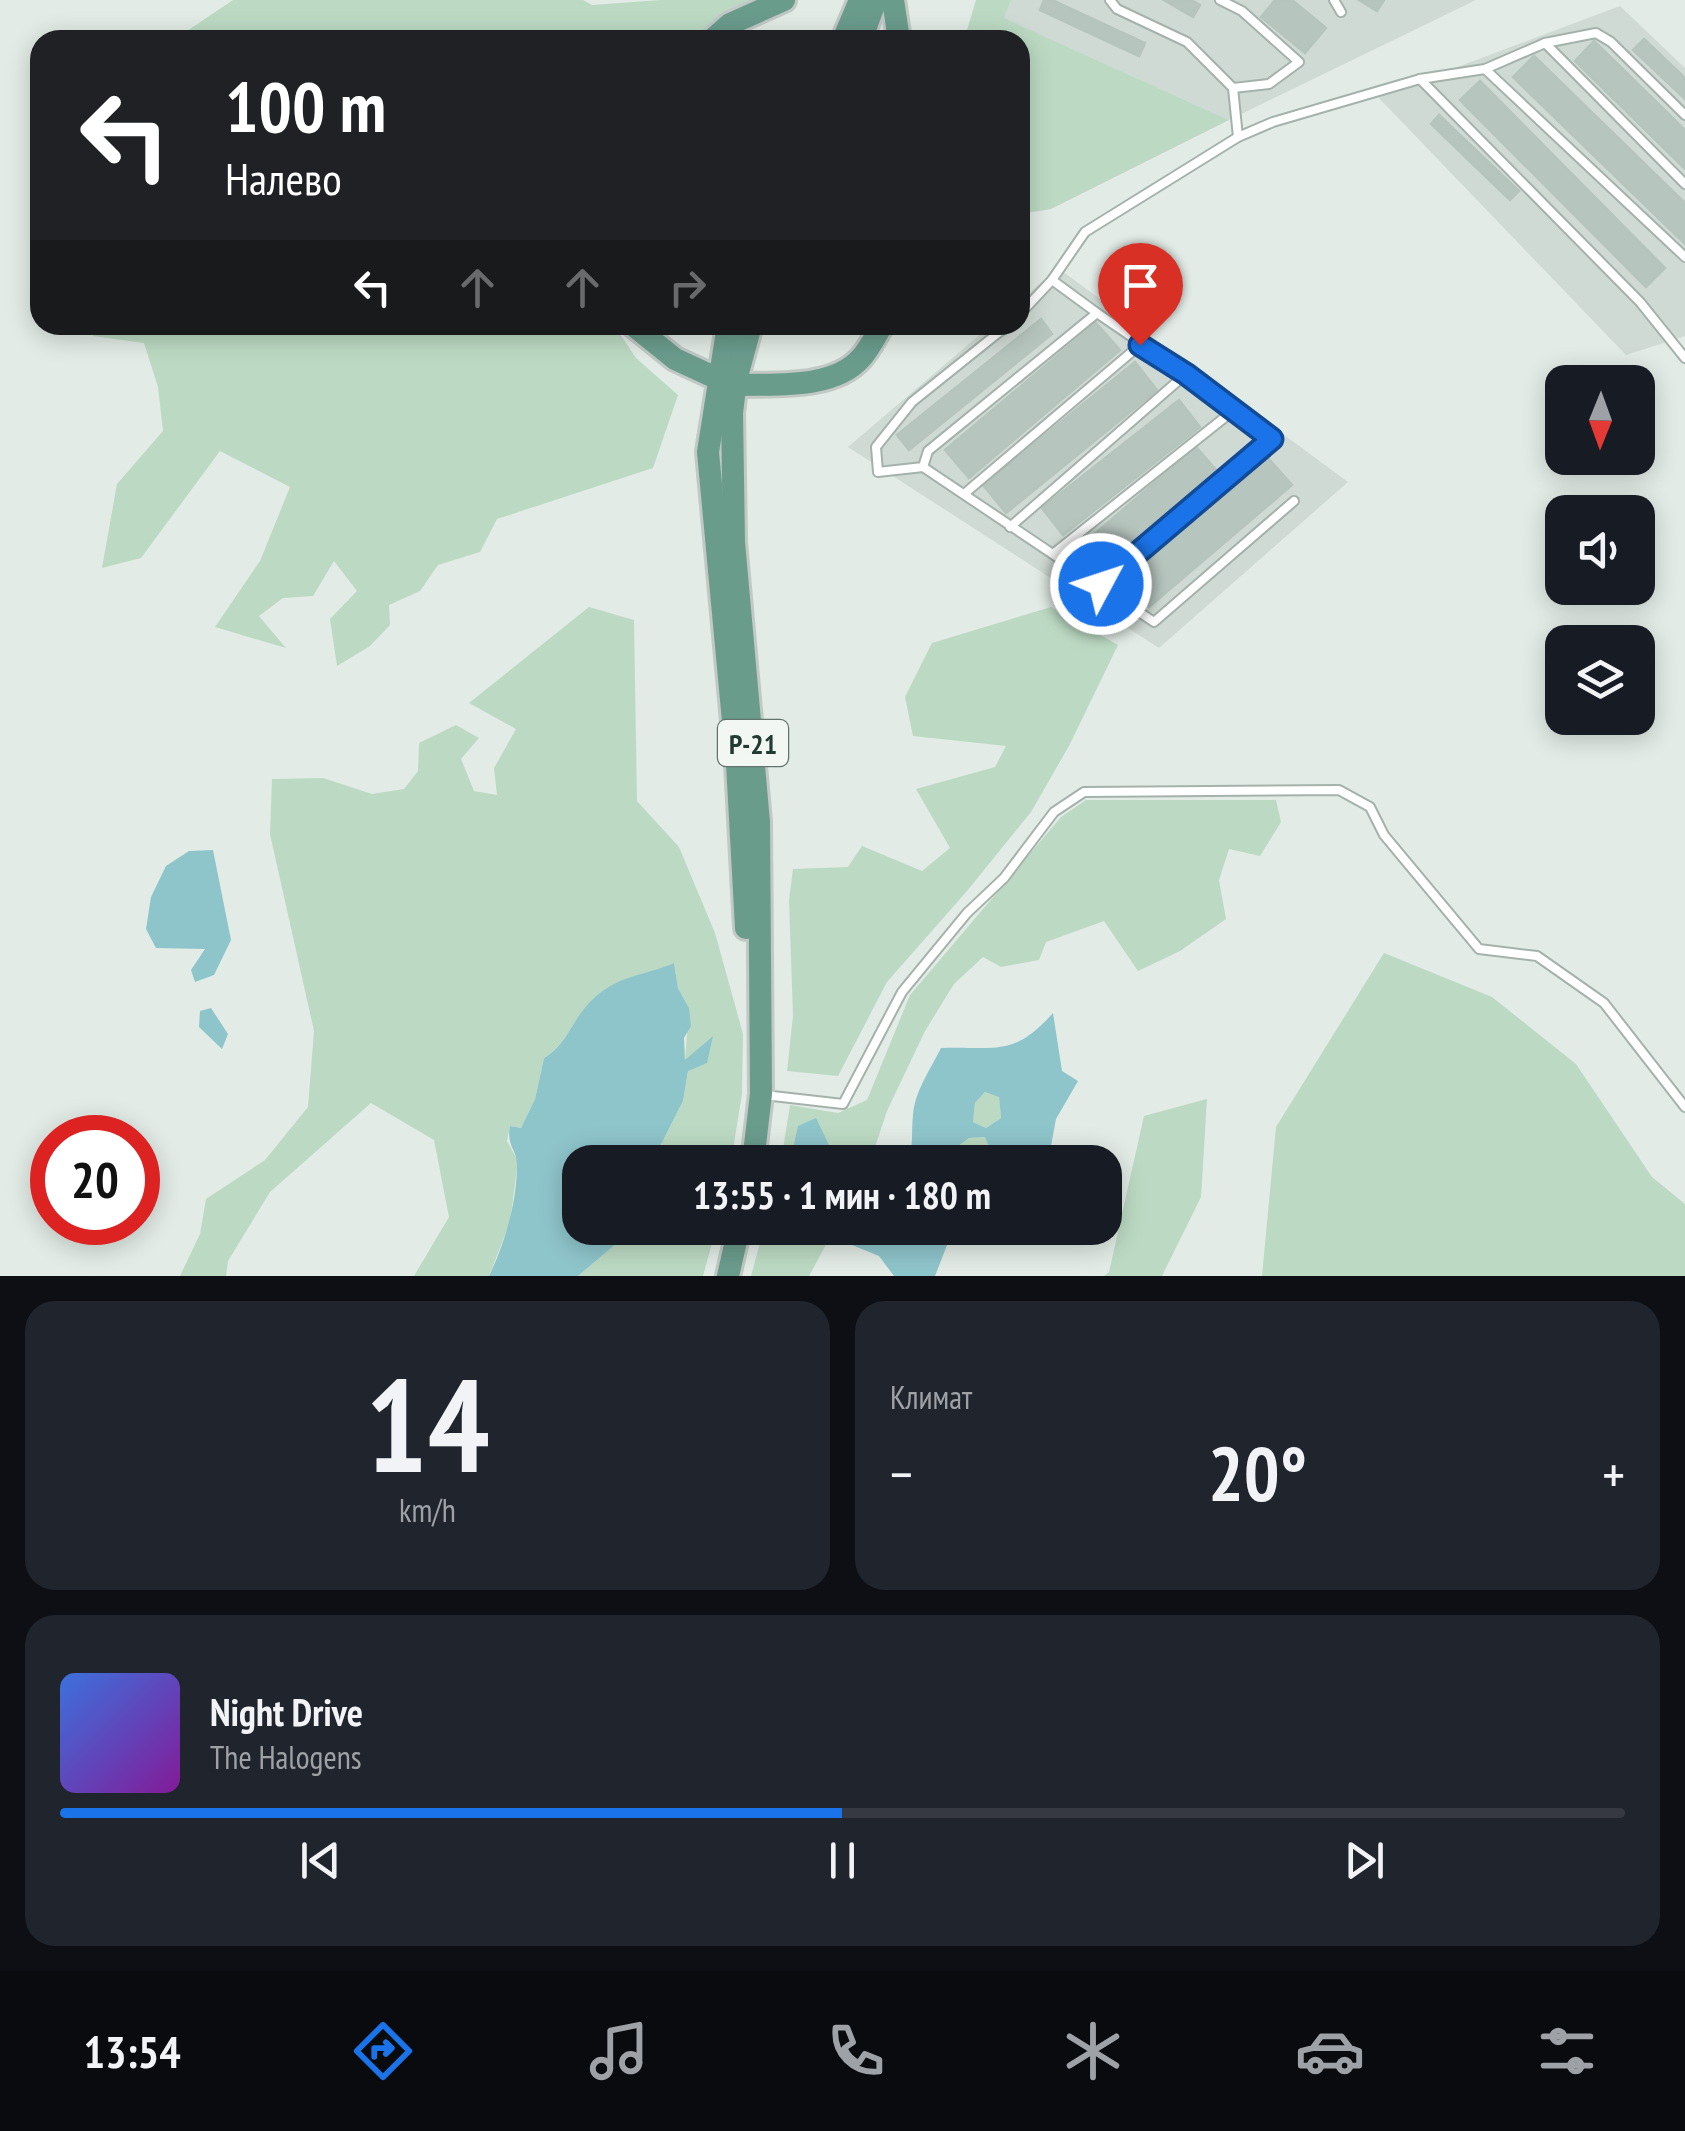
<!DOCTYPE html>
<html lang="ru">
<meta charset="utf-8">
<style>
body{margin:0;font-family:"PT Sans Narrow",sans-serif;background:#20242c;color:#f1f3f6;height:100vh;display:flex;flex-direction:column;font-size:38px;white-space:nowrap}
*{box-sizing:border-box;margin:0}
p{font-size:32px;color:#9ea1a6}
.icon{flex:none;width:55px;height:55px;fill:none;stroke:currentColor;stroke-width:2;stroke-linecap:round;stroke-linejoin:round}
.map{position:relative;height:1276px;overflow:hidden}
.sheet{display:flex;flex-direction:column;gap:25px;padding:25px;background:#0d0f14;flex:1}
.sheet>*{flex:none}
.top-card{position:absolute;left:30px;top:30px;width:1000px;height:305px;border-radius:30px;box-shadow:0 5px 25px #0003;background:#202124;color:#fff;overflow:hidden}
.needle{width:65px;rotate:181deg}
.controls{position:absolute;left:1545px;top:365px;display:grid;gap:20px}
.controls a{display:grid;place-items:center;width:110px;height:110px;border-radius:20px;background:#171b24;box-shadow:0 5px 25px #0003;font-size:50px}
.speed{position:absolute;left:30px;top:1115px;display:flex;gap:20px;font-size:50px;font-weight:700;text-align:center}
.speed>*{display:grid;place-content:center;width:130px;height:130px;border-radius:50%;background:#171b24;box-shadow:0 5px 25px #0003;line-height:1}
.speed .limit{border:15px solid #d22;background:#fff;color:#111}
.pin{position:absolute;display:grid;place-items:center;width:85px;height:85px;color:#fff;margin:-102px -42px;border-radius:50% 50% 50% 0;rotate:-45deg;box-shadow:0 0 10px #0007}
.pin .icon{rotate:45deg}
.me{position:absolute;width:110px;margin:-55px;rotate:50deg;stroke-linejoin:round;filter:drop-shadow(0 0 8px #0008)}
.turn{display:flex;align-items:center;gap:35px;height:210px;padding:0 30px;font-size:45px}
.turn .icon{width:130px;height:130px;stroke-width:2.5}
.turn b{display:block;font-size:70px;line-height:85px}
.lanes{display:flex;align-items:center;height:95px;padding:0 30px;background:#0003;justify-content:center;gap:50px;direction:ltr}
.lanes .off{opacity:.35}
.big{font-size:75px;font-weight:700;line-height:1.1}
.sheet .card{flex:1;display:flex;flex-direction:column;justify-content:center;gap:15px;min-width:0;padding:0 35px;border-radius:30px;background:#20242c}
.sheet .dial{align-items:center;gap:0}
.dial b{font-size:130px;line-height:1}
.song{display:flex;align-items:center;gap:30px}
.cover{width:120px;height:120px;border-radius:15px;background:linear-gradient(135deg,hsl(220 70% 55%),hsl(290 70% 35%))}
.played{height:10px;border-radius:5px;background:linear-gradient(90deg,#1a73e8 50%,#363941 50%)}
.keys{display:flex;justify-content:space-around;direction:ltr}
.heat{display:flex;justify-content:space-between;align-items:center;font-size:55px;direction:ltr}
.sheet .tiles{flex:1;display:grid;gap:25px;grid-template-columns:1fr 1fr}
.card:last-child{grid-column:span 2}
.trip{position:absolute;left:562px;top:1145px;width:560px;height:100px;border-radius:30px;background:#171b24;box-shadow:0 5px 25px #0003;font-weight:700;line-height:100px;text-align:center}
.tab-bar{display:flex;height:160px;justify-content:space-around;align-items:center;background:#090b0e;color:#9ea1a6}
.tab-bar .icon{width:70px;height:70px}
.tab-bar .on{color:#1a73e8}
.tab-bar b{font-size:45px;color:#f1f3f6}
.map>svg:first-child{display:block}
</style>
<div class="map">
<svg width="1685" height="1276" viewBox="0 0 1685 1276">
<rect width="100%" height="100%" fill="#e2ebe6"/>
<g fill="#d0dad5">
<path d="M1011,0h465l-247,120 -226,-102z"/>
<path d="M1620,6l65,62v268l-59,19 -248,-258z"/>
<path d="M1058,268l290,214 -189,166 -311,-201 143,-122h29v-24z"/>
</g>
<g fill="#bcdac3">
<path d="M233,0h350l9,5 69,-5h93l-58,40h-516l1,-5z"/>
<path d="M976,0h35l-7,18 225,102 -178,89 -31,5v-174h-56z"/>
<path d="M95,325h519l22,33 42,37 -25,73 -156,51 -17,33 -42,13 -18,26 -31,14 1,20 -20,21 -33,20 -7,-47 27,-28 -23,-30 -21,35 -30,2 -24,18 27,32 -71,-21 45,-66 30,-74 -70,-36 -79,107 -39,10 15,-84 46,-53 -5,-44 -14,-44 -51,-7z"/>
<path d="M589,607l45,13 3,181 42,46 36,86 28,101 -1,60 -11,68h-79l31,-61 5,-30 23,-33 -26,23 4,-53 -11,-20 -4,-25c-33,15 -58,11 -85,41 -18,19 -23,40 -45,54l-9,41 -14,29 -11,-2 -3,15 11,20 -8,61 -21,54h-75l35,-59 -15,-77 -63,-37 -101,89 -42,69 -2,15h-46l20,-42 6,-35 59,-39 43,-53 6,-76 -44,-197 2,-55 51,-1 49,16 32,-5 14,-18 1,-28 37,-18 23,13 -18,21 13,32 23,4 -3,-27 22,-39 -47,-26z"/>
<path d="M1051,607l67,38 -49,101 -38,66 -64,79 -80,91 -49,94 -51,-5 6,-55 -4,-116 4,-31 55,-2 14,-21 60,25 28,-23 -34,-59 79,-22 11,-21 -93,-10 -8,-39 27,-54z"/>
<path d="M1086,800h190l5,22 -21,34 -31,-7 -10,31 7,39 -46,32 -42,20 -34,-50 -58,21 -7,18 -38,7 -18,-10 -29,27 -29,47 -38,80 -17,51h-33v-4l-56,4 9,-57 48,8 29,-13 43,-105 151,-178z"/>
<path d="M1384,953l108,44 84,67 76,113 33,27v72h-423l14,-149z"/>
<path d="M985,1092l14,4 2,22 -15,10 -13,-6 2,-19z"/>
<path d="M1207,1099l-6,98 -39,79h-58l5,-4 35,-156z"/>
<path d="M986,1137l7,19 -1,6h-55l32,-24z"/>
<path d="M625,1228h91l-13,48h-125l39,-33z"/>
<path d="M764,1228h71l-26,48h-58z"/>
</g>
<g fill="#8ec5cb" fill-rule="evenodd">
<path d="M213,850l18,90 -17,35 -19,7 -4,-12 14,-21 -49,-1 -10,-19 5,-32 15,-31 23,-15z"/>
<path d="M674,963l4,25 11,20 2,18 -7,12 1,22 28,-24 -6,27 -19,8 -5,30 -31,61h-72v66h45l-8,15 -39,33h-89c16,-33 28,-74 28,-111 0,-16 -11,-19 -7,-39l11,2 14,-29 9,-41c23,-14 27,-36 45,-55 28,-29 52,-26 85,-40z"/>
<path d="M211,1008l17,26 -6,15 -23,-22 1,-16z"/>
<path d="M1053,1013l9,58 16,10 -22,38 -8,43h-56l1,-6 -8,-19 -16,1 -32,24h-29c6,-19 3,-28 5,-47 2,-24 17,-45 28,-67 55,-2 72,10 112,-35zM985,1092l14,5 2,21 -15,10 -13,-6 2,-19z"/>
<path d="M816,1118l21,44h-47l8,-36z"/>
<path d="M862,1228h101l-14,12 -14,36h-41l-15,-20 -27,-11z"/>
</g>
<g fill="#b7c5bf" stroke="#b5c4bd" stroke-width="2.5">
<path d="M1044,0h8l93,43 -6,13 -99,-46z"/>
<path d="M1164,0h27l9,5 -7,12z"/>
<path d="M1275,0h17l34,28 -21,25 -44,-36z"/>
<path d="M1359,0h25l-7,11z"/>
<path d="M1644,39l41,39v21l-52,-49z"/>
<path d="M1594,41l91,89v39l-110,-108z"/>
<path d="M1534,56l151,147v41l-172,-167z"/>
<path d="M1480,81l185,187 -19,19 -186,-187z"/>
<path d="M1439,115l80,76 -9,9 -79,-76z"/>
<path d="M1041,319l11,15 -143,116 -12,-15z"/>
<path d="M1096,323l24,27 -151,128 -24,-28z"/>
<path d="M1135,362l22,28 -151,123 -23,-28z"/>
<path d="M1179,400l21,27 -137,108 -21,-27z"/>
<path d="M1196,447l22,25 -112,95 -22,-24z"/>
<path d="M1267,457l25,28 -143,122 -24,-27z"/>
</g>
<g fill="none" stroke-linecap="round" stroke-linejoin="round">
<defs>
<g id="service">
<path d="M1110,0l7,9 70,33 46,46 5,49"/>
<path d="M1220,0l22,11 57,51 -30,22 -36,4"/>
<path d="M1334,0l7,12"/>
<path d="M1545,43l140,141"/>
<path d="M1485,69l200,188"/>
<path d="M1420,79l220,223 45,56"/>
<path d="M1052,280l45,33"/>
<path d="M1020,314l32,-34 33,-48 153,-95 35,-15 147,-43 65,-10 60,-26 51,-10 15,9 74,73"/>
<path d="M1008,325l-96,77 -36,45 2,25 45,-5 5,-16 169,-138 89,61 86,65 -171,145"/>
<path d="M923,467l231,155 140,-121"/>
<path d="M964,494l176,-149"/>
<path d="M1010,527l176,-153"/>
<path d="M1053,554l181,-144"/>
<path d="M764,1095l79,9 59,-112 65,-79 37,-35 50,-66 30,-20 255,-2 31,17 14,28 95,114 58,7 67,47 81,104"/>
</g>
<g id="primary">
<path d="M893,0l6,40"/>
<path d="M712,40l18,-16 54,-24"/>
<path d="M843,40l17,-40"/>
<path d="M861,40l15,-40"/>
<path d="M633,325l42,34 39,18"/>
<path d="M728,325l-20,127 29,312 9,164"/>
<path d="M751,325l-15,55 -4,33 2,129 25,280 2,272 -8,68"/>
<path d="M740,385c36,-1 94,4 121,-27 8,-9 15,-22 21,-33"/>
<path d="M728,1276l11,-48"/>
</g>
</defs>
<use href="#service" stroke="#a5b2ac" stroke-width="12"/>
<use href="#primary" stroke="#c1c8c6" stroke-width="28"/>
<use href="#service" stroke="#fff" stroke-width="8"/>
<use href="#primary" stroke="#6a9c8c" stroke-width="22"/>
</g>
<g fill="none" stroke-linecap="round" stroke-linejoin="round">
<defs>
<path id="route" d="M1101,584l171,-145 -86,-65 -46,-29"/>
</defs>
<use href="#route" stroke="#114b97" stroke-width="25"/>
<use href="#route" stroke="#1a73e8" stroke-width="18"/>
</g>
<g text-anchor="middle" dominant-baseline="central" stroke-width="8" stroke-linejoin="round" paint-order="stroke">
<rect fill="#f2f7f4" stroke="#61736c" stroke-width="2.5" x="718" y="720" width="70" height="46" rx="8"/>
<g font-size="28" font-weight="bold" fill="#233a32">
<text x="753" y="743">Р-21</text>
</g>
</g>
</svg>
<div class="controls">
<a><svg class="needle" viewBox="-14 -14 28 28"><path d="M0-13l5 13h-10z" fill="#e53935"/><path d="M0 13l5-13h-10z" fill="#9ea1a6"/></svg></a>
<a><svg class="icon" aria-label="sound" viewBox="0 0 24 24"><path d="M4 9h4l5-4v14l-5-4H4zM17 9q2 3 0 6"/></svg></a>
<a><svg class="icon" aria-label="layers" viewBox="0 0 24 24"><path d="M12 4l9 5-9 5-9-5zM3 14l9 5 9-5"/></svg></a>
</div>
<div class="speed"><div class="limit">20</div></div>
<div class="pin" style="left:1140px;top:345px;background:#d93025"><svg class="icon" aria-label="arrive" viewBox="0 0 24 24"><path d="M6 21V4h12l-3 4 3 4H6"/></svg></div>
<svg class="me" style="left:1101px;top:584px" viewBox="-20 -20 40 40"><circle r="17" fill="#1a73e8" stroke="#fff" stroke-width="3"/><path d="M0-11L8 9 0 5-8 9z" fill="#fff"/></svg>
<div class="trip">13:55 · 1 мин · 180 m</div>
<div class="top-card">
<div class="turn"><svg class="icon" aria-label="left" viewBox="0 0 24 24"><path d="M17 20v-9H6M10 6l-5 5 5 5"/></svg><div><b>100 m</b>Налево</div></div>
<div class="lanes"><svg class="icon" aria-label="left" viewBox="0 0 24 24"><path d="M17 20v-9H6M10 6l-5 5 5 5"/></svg><svg class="icon off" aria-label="ahead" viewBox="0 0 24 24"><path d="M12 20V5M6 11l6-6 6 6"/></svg><svg class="icon off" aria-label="ahead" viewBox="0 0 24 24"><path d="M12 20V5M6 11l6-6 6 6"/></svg><svg class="icon off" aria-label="right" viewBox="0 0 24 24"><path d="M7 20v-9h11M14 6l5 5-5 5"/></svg></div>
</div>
</div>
<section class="sheet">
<div class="tiles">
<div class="card dial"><b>14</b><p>km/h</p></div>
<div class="card"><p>Климат</p>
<div class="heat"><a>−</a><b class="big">20°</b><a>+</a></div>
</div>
<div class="card">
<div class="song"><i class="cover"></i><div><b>Night Drive</b><p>The Halogens</p></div></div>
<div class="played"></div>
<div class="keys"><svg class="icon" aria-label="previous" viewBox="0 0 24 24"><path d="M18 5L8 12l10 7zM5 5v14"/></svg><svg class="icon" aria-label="pause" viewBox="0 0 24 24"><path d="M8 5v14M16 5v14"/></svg><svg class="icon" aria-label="next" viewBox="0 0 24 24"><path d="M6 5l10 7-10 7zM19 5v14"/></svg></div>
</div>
</div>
</section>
<nav class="tab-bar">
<b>13:54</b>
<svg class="icon on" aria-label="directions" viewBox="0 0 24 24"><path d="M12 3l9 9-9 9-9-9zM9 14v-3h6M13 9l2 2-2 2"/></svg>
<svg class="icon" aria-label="music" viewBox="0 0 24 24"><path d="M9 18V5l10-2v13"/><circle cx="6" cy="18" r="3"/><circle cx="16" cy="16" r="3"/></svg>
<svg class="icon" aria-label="phone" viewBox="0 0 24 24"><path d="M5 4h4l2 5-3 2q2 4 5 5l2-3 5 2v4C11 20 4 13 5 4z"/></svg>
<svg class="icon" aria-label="climate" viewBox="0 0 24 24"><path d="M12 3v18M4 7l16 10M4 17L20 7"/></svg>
<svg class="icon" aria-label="car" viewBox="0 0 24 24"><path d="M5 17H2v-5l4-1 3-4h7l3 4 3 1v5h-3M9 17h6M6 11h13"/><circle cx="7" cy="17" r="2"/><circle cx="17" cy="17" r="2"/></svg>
<svg class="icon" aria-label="filters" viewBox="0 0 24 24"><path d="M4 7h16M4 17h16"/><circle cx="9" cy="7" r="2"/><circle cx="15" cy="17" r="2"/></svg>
</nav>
